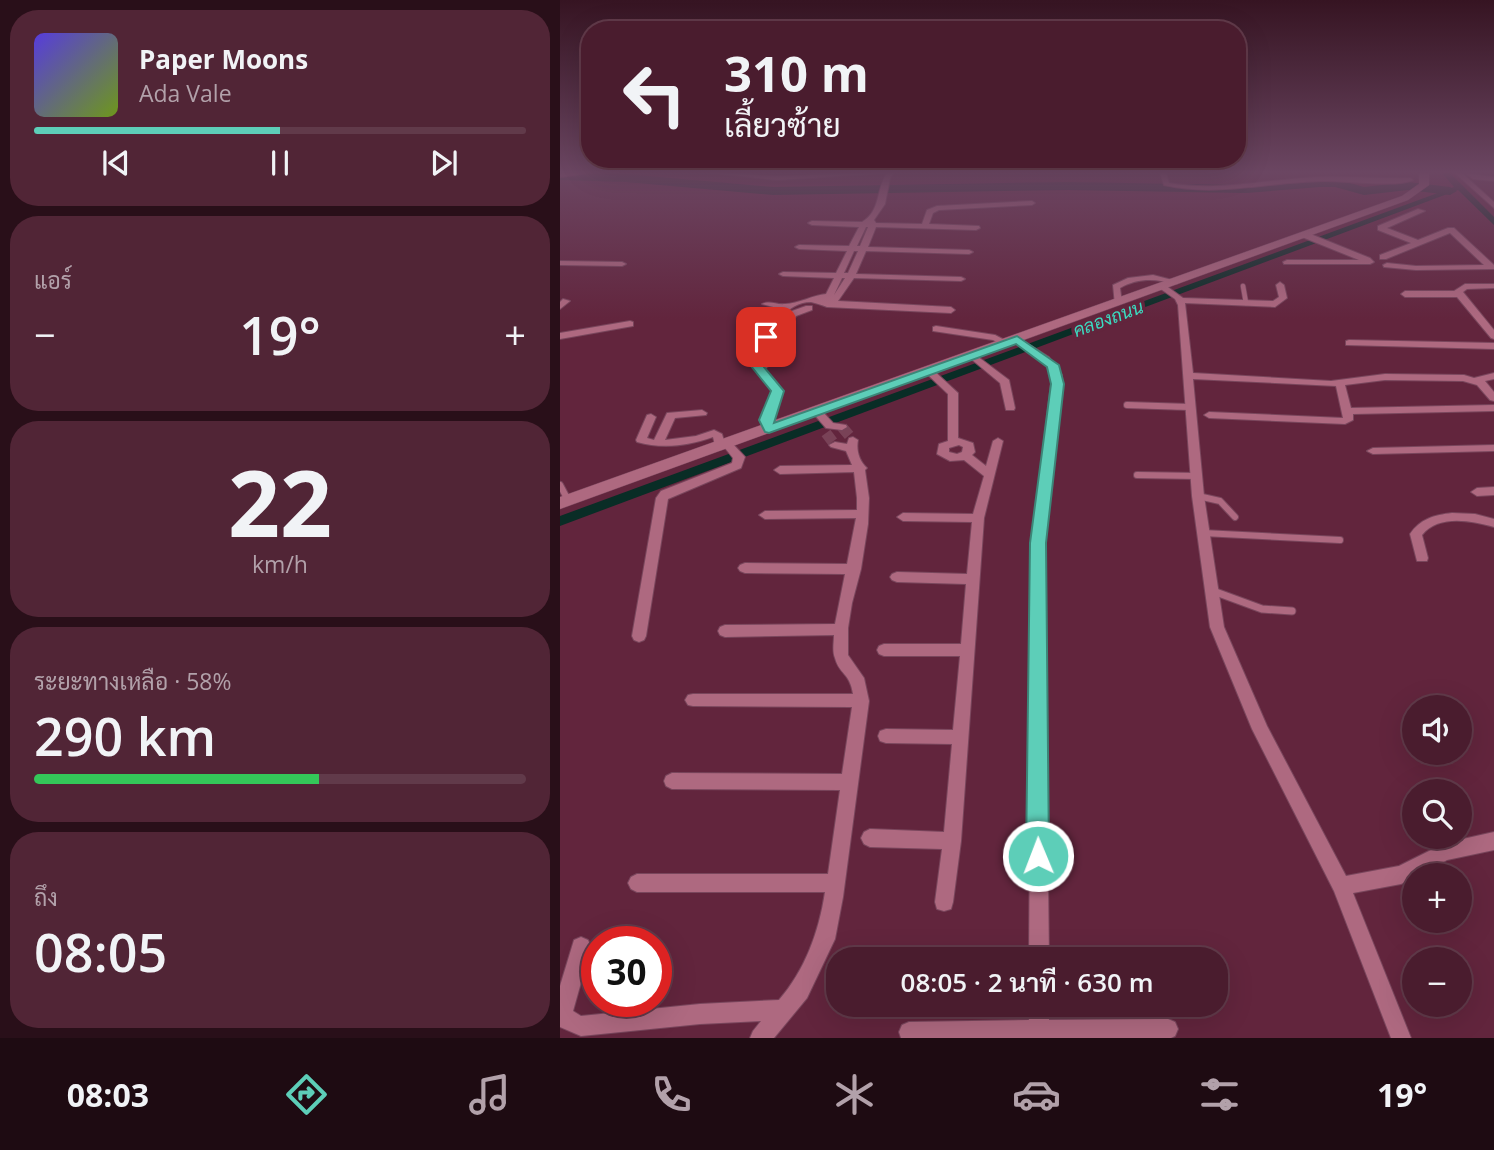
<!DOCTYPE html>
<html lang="th">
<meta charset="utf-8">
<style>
body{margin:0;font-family:"Open Sans",Sarabun,sans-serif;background:#512536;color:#f1f3f6;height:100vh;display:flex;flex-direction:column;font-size:26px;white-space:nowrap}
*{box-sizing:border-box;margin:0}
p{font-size:23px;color:#b2a1aa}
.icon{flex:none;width:38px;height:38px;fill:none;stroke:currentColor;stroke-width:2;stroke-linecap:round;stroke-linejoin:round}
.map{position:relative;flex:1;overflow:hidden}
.drawer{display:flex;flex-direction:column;gap:10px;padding:10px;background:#290f19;width:560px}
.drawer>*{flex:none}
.top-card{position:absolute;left:21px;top:21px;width:665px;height:147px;border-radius:28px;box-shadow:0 7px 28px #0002,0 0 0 2px #613a4a;background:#4a1c2e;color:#f1f3f6;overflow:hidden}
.tools{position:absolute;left:842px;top:695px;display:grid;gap:14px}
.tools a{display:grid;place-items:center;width:70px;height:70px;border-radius:50%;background:#4a1c2e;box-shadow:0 7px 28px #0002,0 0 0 2px #613a4a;font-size:35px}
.speed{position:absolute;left:21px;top:926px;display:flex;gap:14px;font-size:35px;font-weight:700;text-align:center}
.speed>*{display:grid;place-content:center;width:91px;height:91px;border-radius:50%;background:#4a1c2e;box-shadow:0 7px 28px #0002,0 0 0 2px #613a4a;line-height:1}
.speed .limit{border:10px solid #d22;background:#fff;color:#111}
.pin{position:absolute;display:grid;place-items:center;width:60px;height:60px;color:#fff;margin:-30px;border-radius:14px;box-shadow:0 4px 10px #0006}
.me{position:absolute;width:77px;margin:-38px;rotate:359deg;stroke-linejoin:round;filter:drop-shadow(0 0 5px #0008)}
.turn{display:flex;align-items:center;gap:24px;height:147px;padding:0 28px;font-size:32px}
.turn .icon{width:91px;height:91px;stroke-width:2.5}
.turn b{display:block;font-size:49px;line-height:60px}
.big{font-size:52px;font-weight:600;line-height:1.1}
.drawer .card{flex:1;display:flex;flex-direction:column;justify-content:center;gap:10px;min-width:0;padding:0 24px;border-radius:28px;background:#512536}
.drawer .dial{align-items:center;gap:0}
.dial b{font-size:91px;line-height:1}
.song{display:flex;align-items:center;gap:21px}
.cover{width:84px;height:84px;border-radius:10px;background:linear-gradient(135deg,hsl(250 70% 55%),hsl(80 70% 35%))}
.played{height:7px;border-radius:4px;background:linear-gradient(90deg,#5dceb8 50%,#613a4a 50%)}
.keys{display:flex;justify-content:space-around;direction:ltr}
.heat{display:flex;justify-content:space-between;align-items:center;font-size:38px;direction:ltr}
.charge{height:10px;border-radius:5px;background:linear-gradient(90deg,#34c759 58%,#613a4a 0)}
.trip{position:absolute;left:266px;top:947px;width:402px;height:70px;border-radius:28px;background:#4a1c2e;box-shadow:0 7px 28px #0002,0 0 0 2px #613a4a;font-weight:600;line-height:70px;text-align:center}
.dock{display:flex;height:112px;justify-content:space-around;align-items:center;background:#1e0b12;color:#b2a1aa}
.dock .icon{width:49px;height:49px}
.dock .current{color:#5dceb8}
.dock b{font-size:32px;color:#f1f3f6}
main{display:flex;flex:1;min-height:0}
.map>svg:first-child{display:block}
</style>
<main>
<section class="drawer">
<div class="card">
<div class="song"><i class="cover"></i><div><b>Paper Moons</b><p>Ada Vale</p></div></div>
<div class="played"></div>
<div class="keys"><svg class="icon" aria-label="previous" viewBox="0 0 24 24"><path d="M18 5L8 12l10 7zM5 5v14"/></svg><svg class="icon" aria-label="pause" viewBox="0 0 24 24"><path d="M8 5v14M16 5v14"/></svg><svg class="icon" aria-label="next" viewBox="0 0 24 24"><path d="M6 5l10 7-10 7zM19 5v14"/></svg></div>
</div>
<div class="card"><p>แอร์</p>
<div class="heat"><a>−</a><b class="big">19°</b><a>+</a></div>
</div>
<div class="card dial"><b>22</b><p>km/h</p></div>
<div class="card"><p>ระยะทางเหลือ · 58%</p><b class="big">290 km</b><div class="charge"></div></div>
<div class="card"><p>ถึง</p><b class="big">08:05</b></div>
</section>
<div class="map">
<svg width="934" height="1038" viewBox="0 0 934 1038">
<rect width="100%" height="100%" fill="#62253d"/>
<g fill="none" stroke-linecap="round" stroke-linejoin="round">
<path fill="#092d26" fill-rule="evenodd" d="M882,173h8l44,44v8l-36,-35 -898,336v-10l894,-329z"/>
<path fill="#092d26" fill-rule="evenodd" d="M0,173l66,1 147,13 294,-5 179,3 90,-6 28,8 44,-5 42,5 7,4 -7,4 -42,-5 -44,5 -29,-8h-15l-74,6 -179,-3 -294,5 -147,-13 -66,-2z"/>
<g stroke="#794257" stroke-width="11" stroke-dasharray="11 6" stroke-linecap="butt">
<path d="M282,427l11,13"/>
<path d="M266,433l9,12"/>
</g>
<defs>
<g id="lane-far2">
<path d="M683,286l3,17"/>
<path d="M567,405l51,2"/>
</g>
<g id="lane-far1">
<path d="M567,405l62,2"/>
<path d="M577,475l60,1"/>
<path d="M0,485l8,15"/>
<path d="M638,496l22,5 15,16"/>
<path d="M643,533l137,7"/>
</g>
<path id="lane" d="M653,591l49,18 30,2"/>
<g id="street">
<path d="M0,173h28l-28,4z"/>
<path d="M152,173l65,3 109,-3 -109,7z"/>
<path d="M327,173h7l-4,5 -5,26 -11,16 2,3 46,1 5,-14 10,-4 95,-5 3,2 -3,2 -93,5 -6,3 -4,11 50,2 1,2 -4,2 -100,-3 -8,20 101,3 4,2 -4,2 -103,-3 -10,23 105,3 4,2 -4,2 -107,-3 -16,23 113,6 4,3 -4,3 -124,-6c-5,-2 -11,-4 -16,-5 -30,0 -42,37 -53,59l2,2 5,-4 24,-47 17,-6h6v4l-16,6 -22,45 -9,8 18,22 -12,29 3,9 -1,2h-8l-4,-11 12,-29 -25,-30 17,-33 16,-19 -19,-5c8,-4 14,1 23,0 13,0 28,-9 41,-10l8,-16 -51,-2 -4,-2 4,-2 53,1 11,-22 -48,-2 -4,-2 4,-2 50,1 10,-19 -47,-2 -4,-2 4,-2 50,1c19,-11 14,-33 25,-49zM306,227h2l-8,19h-3zM294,251h4l-10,22h-4zM282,278h3l-11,17z"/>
<path d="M600,173h6l3,10c50,9 99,-4 150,-6 30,-1 61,2 91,1l3,2c-18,8 -69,0 -92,1 -53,1 -104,16 -157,4z"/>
<path d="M895,173h7l32,29v6z"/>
<path d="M905,173l29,4v4l-21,-2z"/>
<path d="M858,209l7,2 -38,17 31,12 30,-12h6l40,37v4l-78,1 -32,-3 -1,-2 4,-2 29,3 68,-1 -34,-32 -64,26h-6v-4l31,-12 -33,-13v-4z"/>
<path d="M742,233h6l62,25 4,4 -4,2h-86l-1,-2 4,-2h72l-57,-23z"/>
<path d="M0,261l62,1 4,2 -4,2 -62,-1z"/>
<path d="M593,275l27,7 -4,2c-20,-5 -37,-7 -56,4l2,15 -7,2 -2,-20 15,-7z"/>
<path d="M720,282l4,3 3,13 -12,9 -90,-4 8,70 138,8 54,-7 79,1 10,3 20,-5v6l-9,2 9,11v9l-4,-1 -13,-15 -14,-4 -78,-1 -40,5 6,23 143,-3v6l-141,3v6l-8,4 -136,-6 -5,-3 5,-3 134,6 -7,-32 -143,-7 11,117 20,131 43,99 79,150 53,-10 46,-23 49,-11v18l-47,10 -27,15h-6v3l-13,6 -48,9 58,145h-20l-57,-147 -82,-162 -42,-102 -18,-131 -14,-191 -3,-6 -17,-12 7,-2 18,13 90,3 6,-4 -3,-12z"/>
<path d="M905,284h29v4l-27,1 -4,3 31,38v9l-3,-1 -34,-41h-52l-4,-3 4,-3h49z"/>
<path d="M3,299l7,2 -10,8v-7z"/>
<path d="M70,321l3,1v4l-73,13v-6z"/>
<path d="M376,326l59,9 17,9 -5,3 -14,-7 -60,-9v-4z"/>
<path d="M457,337l32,20 13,18 -18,168 5,416h-20l3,-416 20,-168 -9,-14 -29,-19 -2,-2z"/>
<path d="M789,340l145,3v6l-148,-4v-4z"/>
<path d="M413,353l36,27 6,28 -1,2h-8l-6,-27 -30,-25v-4z"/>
<path d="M369,368l3,1 26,24v45l15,5 2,9 -3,3 14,11 7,-25 5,-3 5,3 -19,77 -23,323 -8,61 -2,7 -7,2 -7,-2 -2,-7 7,-53 -72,-2 -6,-3 -3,-6 3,-6 6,-3 74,3 8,-88 -66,-1 -6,-2 -2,-5 2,-5 6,-2 67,1 7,-74h-76l-5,-2 -2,-4 2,-4 5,-2h77l5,-60 -69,-2 -5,-2 -2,-3 2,-3 5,-2 70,2 5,-52 -69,-1 -6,-4 6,-4 70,1 11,-38 -20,-16 -14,1 -13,-7 2,-10 9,-3v-47l-22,-21 -2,-2zM399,445l4,2 -1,5 -5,2 -8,-2v-4z"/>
<path d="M257,409l4,1 12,13 13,2 1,2 -5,3 -16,-2 -14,-16z"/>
<path d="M142,410l5,3 -1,2 -31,3 -10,22 31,-4 18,-6 8,4 2,7 7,1 14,15 -4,11 -73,31 -22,137 -2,4 -5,2 -5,-2 -2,-4 24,-138 5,-7 71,-28 1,-5 -8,-10 -5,2 -4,-1 -3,-12c-25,9 -51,12 -76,5l-1,-2 11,-25 4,-1 5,3 -9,21 7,2 13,-27z"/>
<path d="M293,437l5,3c-2,10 1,21 9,28l-2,2 4,28 -1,26 -7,45 -9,34 -4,25v27l16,23 5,23 -26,196 -8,42 -28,59 -33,40h-24l3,-7 8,-10 -61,3 -119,12 -21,-9v-41l14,-46 7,-3 7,3 3,7 -18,64 8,5 119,-12 79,-4c26,-30 40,-68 46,-108h-188l-6,-3 -3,-6 3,-6 6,-3h191l12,-84 -168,-1 -6,-3 -2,-5 2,-5 6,-3 170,1 10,-67 -159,-1 -5,-1 -3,-5 3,-5 5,-1h160c-3,-21 -14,-20 -18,-36 -3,-7 -1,-16 -1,-23l-109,2 -5,-2 -2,-4 2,-4 5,-2 110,-1 10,-50 -100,-1 -5,-2 -2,-3 2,-3 5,-2 102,1 9,-46 -91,1 -6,-4 6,-4 92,-1v-12l-3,-26 -74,2 -6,-4 6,-4 72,-1 -6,-14 -15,-4 -2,-2 6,-3 12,2 2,-6z"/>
<path d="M934,445v6l-121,3 -6,-3 6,-3z"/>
<path d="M934,487v8l-17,1 -6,-4 6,-4z"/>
<path d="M892,513l23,1 19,5v8c-22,-6 -55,-13 -72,8l6,23 -1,3h-10l-7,-27c10,-15 24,-19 42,-21z"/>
<path d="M469,1004h20v16l119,-1 7,3 3,7 -3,7 -4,2h-270l-2,-6 3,-7 7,-3 120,-2z"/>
</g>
<path id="secondary" d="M859,173h10v12l-21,15 -848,309v-12l842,-301 17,-12z"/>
</defs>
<use href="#lane-far2" stroke="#79465c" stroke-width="6"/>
<use href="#lane-far1" stroke="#79465c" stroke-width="8"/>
<use href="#lane" stroke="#79465c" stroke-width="9"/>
<use href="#street" stroke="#79465c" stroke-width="2"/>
<use href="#secondary" stroke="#79465c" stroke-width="1"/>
<use href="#lane-far2" stroke="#ae6980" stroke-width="4.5"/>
<use href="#lane-far1" stroke="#ae6980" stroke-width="6"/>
<use href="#lane" stroke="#ae6980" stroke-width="7"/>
<use href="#street" fill="#ae6980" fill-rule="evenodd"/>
<use href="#secondary" fill="#ae6980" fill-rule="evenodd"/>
</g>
<linearGradient id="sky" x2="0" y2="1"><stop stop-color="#361422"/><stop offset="0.54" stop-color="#6b4662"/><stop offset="1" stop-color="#6b4662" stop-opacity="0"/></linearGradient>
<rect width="934" height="319" fill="url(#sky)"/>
<path fill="#5dceb8" stroke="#3c8678" stroke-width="2" d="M201,335l11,2 -13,24 25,30 -10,32 243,-87 42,29 5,19 -18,159 3,313 -3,8 -8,3 -9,-3 -3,-8 4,-313 21,-159 -4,-17 -31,-23 -247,89 -4,-1 -6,-12 12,-29 -24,-30z"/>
<g text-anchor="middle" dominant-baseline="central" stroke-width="7" stroke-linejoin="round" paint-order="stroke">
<g font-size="18" font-style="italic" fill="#3bdcc1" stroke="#62253d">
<text transform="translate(548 318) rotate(-20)">คลองถนน</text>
</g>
</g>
</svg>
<div class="tools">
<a><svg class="icon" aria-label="sound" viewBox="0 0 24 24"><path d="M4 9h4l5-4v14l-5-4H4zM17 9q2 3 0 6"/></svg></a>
<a><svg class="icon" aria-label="search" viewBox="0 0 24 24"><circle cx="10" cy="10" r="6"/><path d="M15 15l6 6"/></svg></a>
<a>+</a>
<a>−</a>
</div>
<div class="speed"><div class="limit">30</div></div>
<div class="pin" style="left:206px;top:337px;background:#d93025"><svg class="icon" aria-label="arrive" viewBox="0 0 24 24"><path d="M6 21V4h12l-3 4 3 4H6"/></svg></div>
<svg class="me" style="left:478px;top:856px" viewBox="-20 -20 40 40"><circle r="17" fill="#5dceb8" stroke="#fff" stroke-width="3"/><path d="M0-11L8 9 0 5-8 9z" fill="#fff"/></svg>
<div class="trip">08:05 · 2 นาที · 630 m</div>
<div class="top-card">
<div class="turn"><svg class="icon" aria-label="left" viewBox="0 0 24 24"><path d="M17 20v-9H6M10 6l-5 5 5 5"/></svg><div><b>310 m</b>เลี้ยวซ้าย</div></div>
</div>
</div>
</main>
<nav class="dock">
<b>08:03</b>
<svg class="icon current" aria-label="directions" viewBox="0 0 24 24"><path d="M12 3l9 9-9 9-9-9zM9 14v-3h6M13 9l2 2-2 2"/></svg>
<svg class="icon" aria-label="music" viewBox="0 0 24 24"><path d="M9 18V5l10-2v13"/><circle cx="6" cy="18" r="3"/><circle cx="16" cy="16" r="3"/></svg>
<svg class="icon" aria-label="phone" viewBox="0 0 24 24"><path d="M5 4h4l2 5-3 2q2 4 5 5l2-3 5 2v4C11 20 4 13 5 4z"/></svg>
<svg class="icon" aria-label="climate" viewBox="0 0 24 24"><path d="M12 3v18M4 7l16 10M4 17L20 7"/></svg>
<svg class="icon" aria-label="car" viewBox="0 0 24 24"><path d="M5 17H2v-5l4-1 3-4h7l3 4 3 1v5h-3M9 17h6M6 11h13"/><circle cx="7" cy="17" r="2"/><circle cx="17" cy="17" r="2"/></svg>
<svg class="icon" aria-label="filters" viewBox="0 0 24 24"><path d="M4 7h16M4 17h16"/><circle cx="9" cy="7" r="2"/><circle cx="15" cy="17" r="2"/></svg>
<b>19°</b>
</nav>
